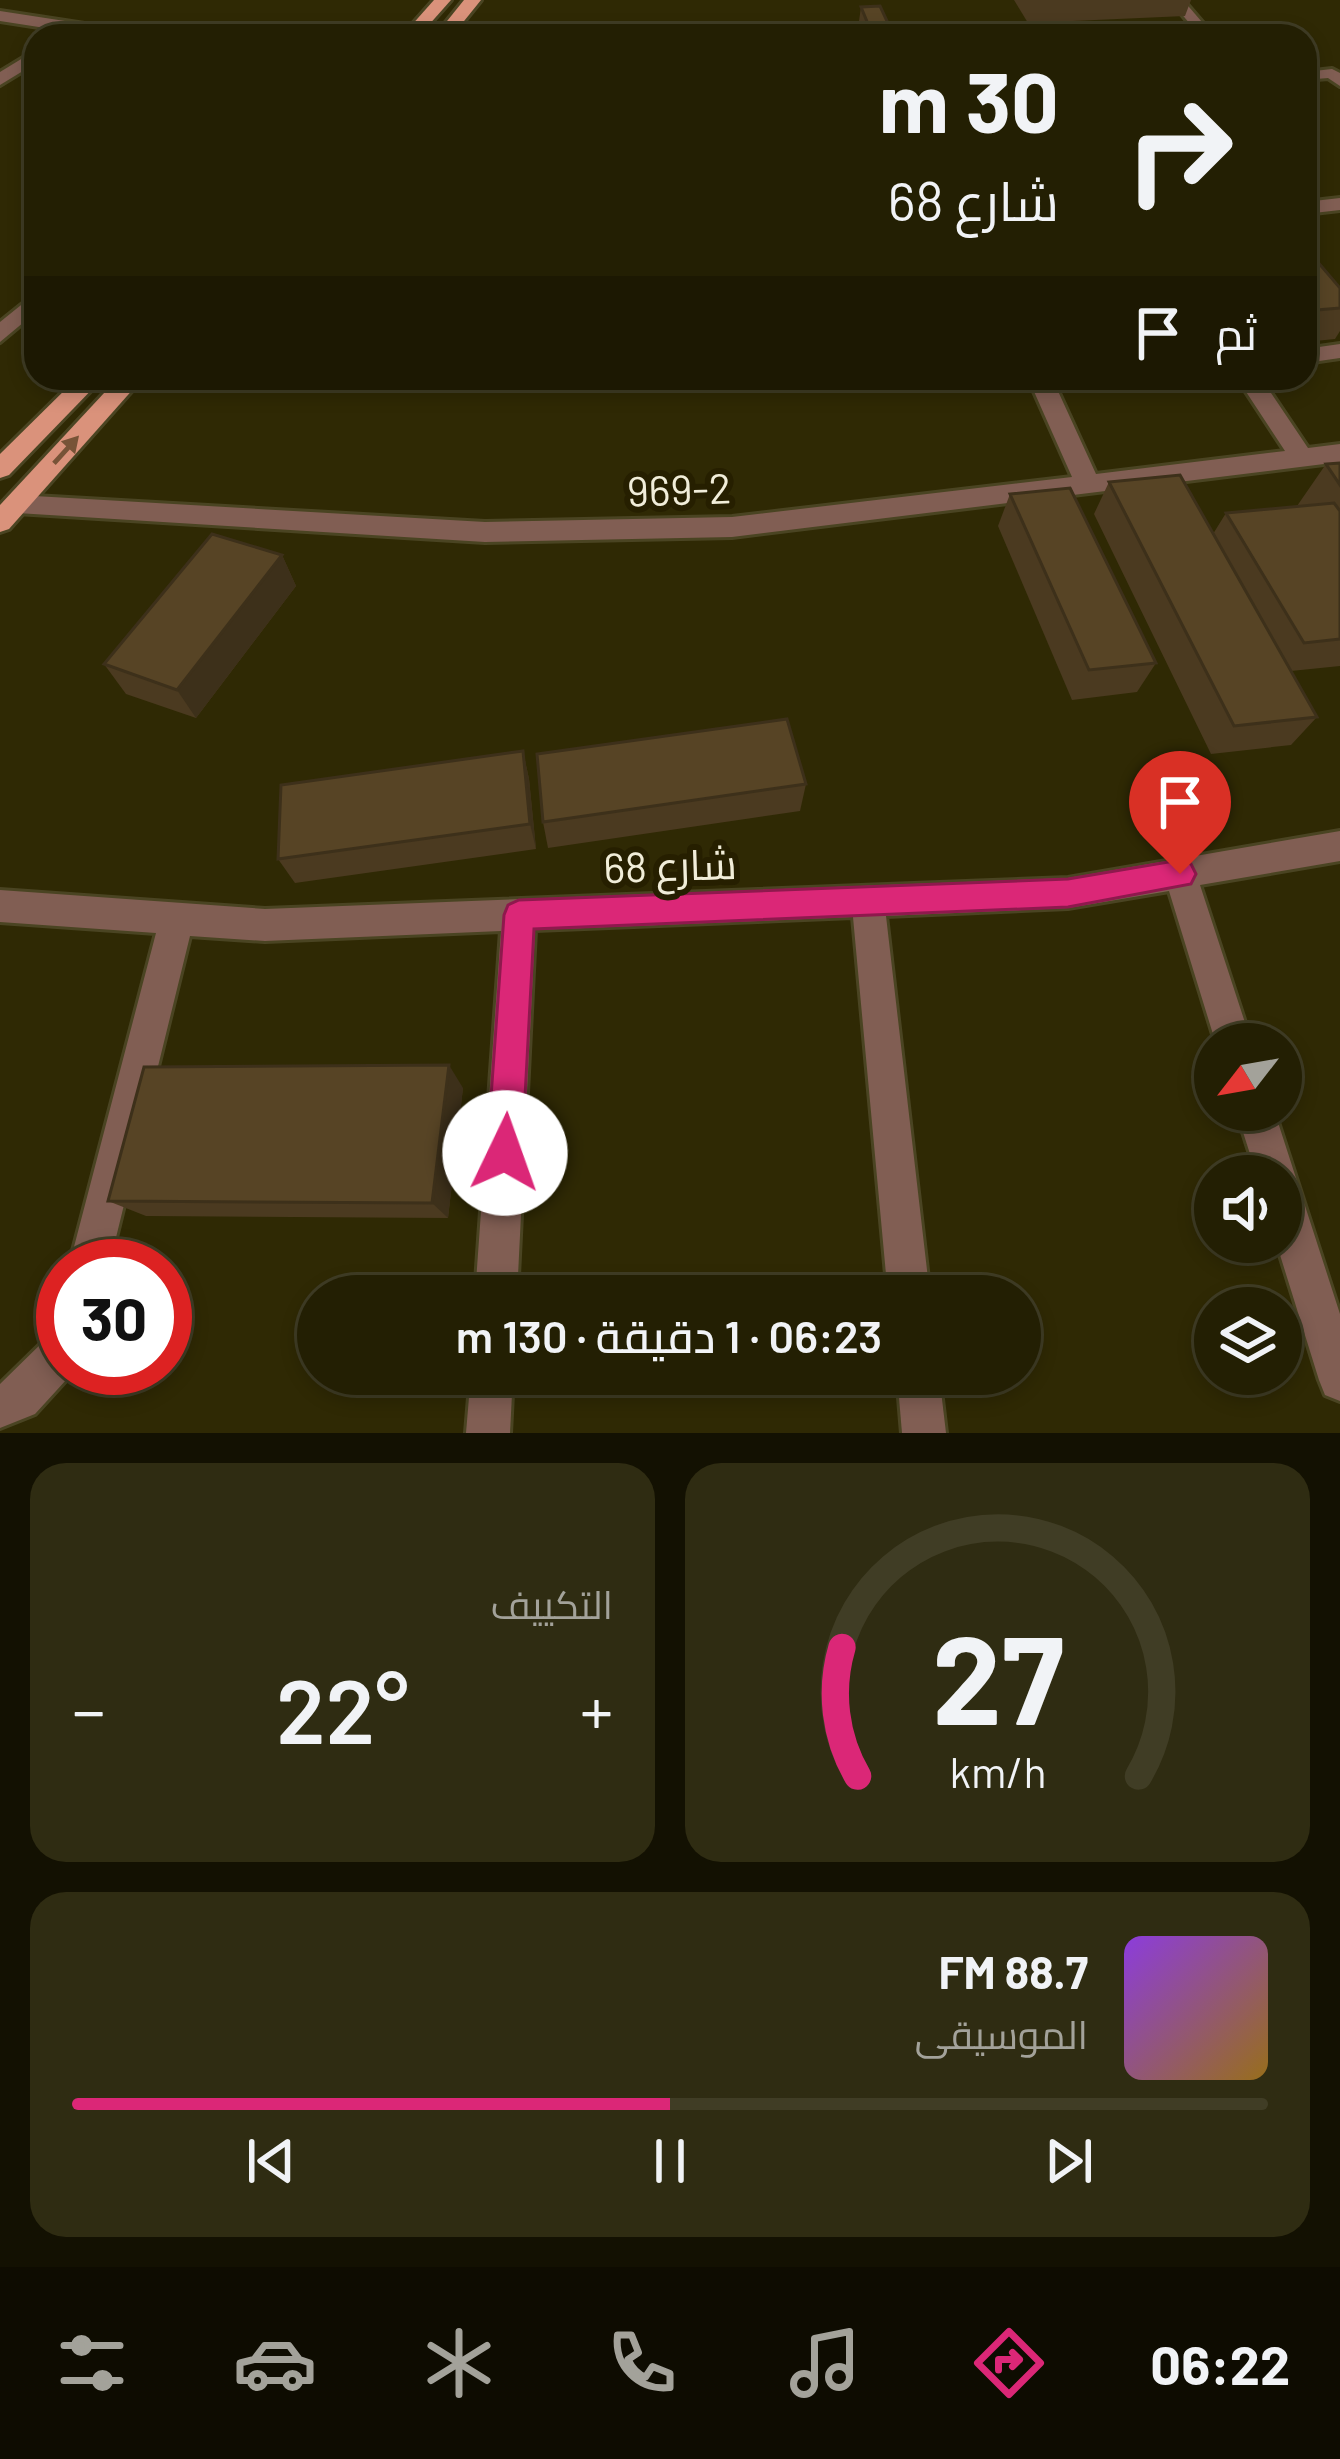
<!DOCTYPE html>
<html lang="ar">
<meta charset="utf-8">
<style>
body{margin:0;font-family:Barlow,Cairo,sans-serif;background:#2f2c12;color:#f1f3f6;direction:rtl;height:100vh;display:flex;flex-direction:column;font-size:45px;white-space:nowrap}
*{box-sizing:border-box;margin:0}
p{font-size:39px;color:#a3a29a}
.icon{flex:none;width:66px;height:66px;fill:none;stroke:currentColor;stroke-width:2;stroke-linecap:round;stroke-linejoin:round}
.map{position:relative;height:1433px;overflow:hidden;direction:ltr}
.panel{display:flex;flex-direction:column;gap:30px;padding:30px;background:#131102;flex:1}
.panel>*{flex:none}
.guide{position:absolute;left:24px;top:24px;width:1293px;height:366px;border-radius:36px;box-shadow:0 6px 18px #0003,0 0 0 3px #403d25;direction:rtl;background:#231f03;color:#f1f3f6;overflow:hidden}
.needle{width:78px;rotate:239deg}
.buttons{position:absolute;left:1194px;top:1023px;display:grid;gap:24px}
.buttons a{display:grid;place-items:center;width:108px;height:108px;border-radius:50%;background:#231f03;box-shadow:0 6px 18px #0003,0 0 0 3px #403d25;font-size:60px}
.speed{position:absolute;left:36px;top:1239px;display:flex;gap:24px;font-size:60px;font-weight:700;text-align:center}
.speed>*{display:grid;place-content:center;width:156px;height:156px;border-radius:50%;background:#231f03;box-shadow:0 6px 18px #0003,0 0 0 3px #403d25;line-height:1}
.speed .limit{border:18px solid #d22;background:#fff;color:#111}
.pin{position:absolute;display:grid;place-items:center;width:102px;height:102px;color:#fff;margin:-123px -51px;border-radius:50% 50% 50% 0;rotate:-45deg;box-shadow:0 0 12px #0007}
.pin .icon{rotate:45deg}
.me{position:absolute;width:132px;margin:-66px;rotate:3deg;stroke-linejoin:round;filter:drop-shadow(0 0 9px #0008)}
.turn{display:flex;align-items:center;gap:42px;height:252px;padding:0 60px;font-size:54px}
.turn .icon{width:156px;height:156px;stroke-width:2.5}
.turn b{display:block;font-size:84px;line-height:102px}
.then{display:flex;align-items:center;height:114px;padding:0 60px;background:#0003;gap:24px;font-size:45px}
.big{font-size:90px;font-weight:600;line-height:1.1}
.panel .card{flex:1;display:flex;flex-direction:column;justify-content:center;gap:18px;min-width:0;padding:0 42px;border-radius:36px;background:#2f2c12}
.panel .dial{align-items:center;gap:0}
.dial svg{height:312px;overflow:visible;fill:none;stroke:#403d25;stroke-width:7;stroke-linecap:round;text-anchor:middle}
.dial text{fill:#f1f3f6;stroke:none}
.song{display:flex;align-items:center;gap:36px}
.cover{width:144px;height:144px;border-radius:18px;background:linear-gradient(135deg,hsl(270 70% 55%),hsl(40 70% 35%))}
.played{height:12px;border-radius:6px;background:linear-gradient(90deg,#db2777 50%,#403d25 50%)}
.keys{display:flex;justify-content:space-around;direction:ltr}
.heat{display:flex;justify-content:space-between;align-items:center;font-size:66px;direction:ltr}
.panel .tiles{flex:1;display:grid;gap:30px;grid-template-columns:1fr 1fr}
.card:last-child{grid-column:span 2}
.trip{position:absolute;left:297px;top:1275px;width:744px;height:120px;border-radius:60px;background:#231f03;box-shadow:0 6px 18px #0003,0 0 0 3px #403d25;font-weight:600;line-height:120px;text-align:center;direction:rtl}
.dock{display:flex;height:192px;justify-content:space-around;align-items:center;background:#0e0c01;color:#a3a29a}
.dock .icon{width:84px;height:84px}
.dock .on{color:#db2777}
.dock b{font-size:54px;color:#f1f3f6}
.map>svg:first-child{display:block}
</style>
<div class="map">
<svg width="1340" height="1433" viewBox="0 0 1340 1433">
<rect width="100%" height="100%" fill="#2f2904"/>
<g fill="none" stroke-linecap="round" stroke-linejoin="round">
<defs>
<g id="service">
<path d="M1170,0h13l31,36h-14z"/>
<path d="M1332,69l8,4v13l-12,-8 -23,2v-8z"/>
</g>
<g id="minor">
<path d="M0,11l130,20 8,5h-41l-97,-15z"/>
<path d="M36,50v13l-36,22v-13z"/>
<path d="M1340,198v12l-35,4v-12z"/>
<path d="M36,293v19l-36,30v-20z"/>
<path d="M1340,344v14l-35,5v-14z"/>
<path d="M1028,378h24l44,96 189,-23 -48,-73h24l47,70 32,-4v18l-608,75 -247,5 -468,-29 -13,-9 13,-9 468,27 247,-5 340,-40z"/>
<path d="M1340,831v30l-140,24 52,159h-36l-47,-153 -101,17 -182,8 44,380h-42l-35,-379 -318,13 -18,366h-42l26,-365 -236,10 -75,-5 -81,330h-40l87,-333 -156,-11v-32l265,19 803,-31z"/>
<path d="M1236,1110h38l66,204v87l-15,-6 -6,-15 -43,-138h5v-66h-24z"/>
<path d="M63,1331v37h14l-42,46 -35,14v-44l48,-47z"/>
<path d="M471,1374h42l-3,59h-44z"/>
<path d="M897,1374h42l7,59h-44z"/>
</g>
<g id="primary">
<path d="M434,0h17l-32,36h-17z"/>
<path d="M464,0h17l-29,36h-17z"/>
<path d="M77,378h26l-94,97 -9,3v-24z"/>
<path d="M118,378h25l-134,151 -9,3v-27z"/>
</g>
</defs>
<use href="#service" stroke="#4a4422" stroke-width="6"/>
<use href="#minor" stroke="#4a4422" stroke-width="6"/>
<use href="#primary" stroke="#4a4422" stroke-width="6"/>
<use href="#service" fill="#815e53" fill-rule="evenodd"/>
<use href="#minor" fill="#815e53" fill-rule="evenodd"/>
<use href="#primary" fill="#da927b" fill-rule="evenodd"/>
</g>
<g fill="#4b3a20">
<path d="M1014,0h177l-6,16 -157,7z"/>
<path d="M861,7l33,29h-33l-3,-8z"/>
<path d="M1305,247l35,41v43l-5,8 -30,3z"/>
<path d="M1340,463v203l-49,5 26,46 -26,28 -80,9 -117,-240 15,-32 104,52 13,-21 71,-7 29,-42z"/>
<path d="M1010,494l146,169 -19,29 -65,8 -74,-174z"/>
<path d="M282,555l14,31 -100,132 -70,-24 -22,-30z"/>
<path d="M523,751l6,28 7,70 -241,34 -17,-24z"/>
<path d="M806,784l-6,27 -252,37 -5,-26z"/>
<path d="M463,1088l-15,130 -302,-2 -38,-15z"/>
</g>
<g fill="#3d301a">
<path d="M282,555l14,31 -100,132 -19,-28z"/>
<path d="M523,751l6,28 7,70 -6,-25z"/>
<path d="M449,1065l14,23 -15,130 -16,-15z"/>
</g>
<g fill="#574425" stroke="#3d301a" stroke-width="3">
<path d="M880,6l14,30h-21l-12,-29z"/>
<path d="M582,24l2,12h-29l-2,-11z"/>
<path d="M1305,247l35,41v20l-35,3z"/>
<path d="M1340,463v22l-14,-21z"/>
<path d="M1180,475l137,242 -83,9 -125,-244z"/>
<path d="M1070,488l86,175 -67,7 -79,-176z"/>
<path d="M1334,503l6,8v128l-36,4 -78,-130z"/>
<path d="M212,534l70,21 -105,135 -73,-26z"/>
<path d="M787,719l19,65 -263,38 -6,-68z"/>
<path d="M523,751l7,73 -252,35 3,-74z"/>
<path d="M449,1065l-17,138 -324,-2 36,-134z"/>
</g>
<defs><path id="oneway-solid" d="M-6-.8H1V-3.2L6.5 0L1 3.2V.8H-6Z" transform="scale(3)"/></defs>
<use fill="#775337" href="#oneway-solid" transform="translate(66 450) rotate(-48)"/>
<path fill="#db2777" stroke="#8e194d" stroke-width="3" d="M1180,860l11,4 5,10 -5,10 -123,23 -534,22 -12,224 -5,12 -12,5 -12,-5 -6,-12 17,-238 4,-10 11,-5 549,-21z"/>
<g text-anchor="middle" dominant-baseline="central" stroke-width="12" stroke-linejoin="round" paint-order="stroke">
<g font-size="42" fill="#f1edd9" stroke="#261f00">
<text transform="translate(679 488) rotate(-2)">969-2</text>
<text transform="translate(670 864) rotate(-2)">شارع 68</text>
</g>
</g>
</svg>
<div class="buttons">
<a><svg class="needle" viewBox="-14 -14 28 28"><path d="M0-13l5 13h-10z" fill="#e53935"/><path d="M0 13l5-13h-10z" fill="#a3a29a"/></svg></a>
<a><svg class="icon" aria-label="sound" viewBox="0 0 24 24"><path d="M4 9h4l5-4v14l-5-4H4zM17 9q2 3 0 6"/></svg></a>
<a><svg class="icon" aria-label="layers" viewBox="0 0 24 24"><path d="M12 4l9 5-9 5-9-5zM3 14l9 5 9-5"/></svg></a>
</div>
<div class="speed"><div class="limit">30</div></div>
<div class="pin" style="left:1180px;top:874px;background:#d93025"><svg class="icon" aria-label="arrive" viewBox="0 0 24 24"><path d="M6 21V4h12l-3 4 3 4H6"/></svg></div>
<svg class="me" style="left:505px;top:1153px" viewBox="-20 -20 40 40"><circle r="19" fill="#fff"/><path d="M0-13L10 11 0 6-10 11z" fill="#db2777"/></svg>
<div class="trip">06:23 · 1 دقيقة · 130 m</div>
<div class="guide">
<div class="turn"><svg class="icon" aria-label="right" viewBox="0 0 24 24"><path d="M7 20v-9h11M14 6l5 5-5 5"/></svg><div><b>30 m</b>شارع 68</div></div>
<div class="then">ثم<svg class="icon" aria-label="arrive" viewBox="0 0 24 24"><path d="M6 21V4h12l-3 4 3 4H6"/></svg></div>
</div>
</div>
<section class="panel">
<div class="tiles">
<div class="card dial"><svg viewBox="0 0 100 80">
<path d="M14 69A42 42 0 1 1 86 69"/>
<path d="M14 69A42 42 0 0 1 10 36" stroke="#db2777"/>
<text x="50" y="56" font-size="32" font-weight="700">27</text>
<text x="50" y="72" font-size="11">km/h</text>
</svg></div>
<div class="card"><p>التكييف</p>
<div class="heat"><a>−</a><b class="big">22°</b><a>+</a></div>
</div>
<div class="card">
<div class="song"><i class="cover"></i><div><b>88.7 FM</b><p>الموسيقى</p></div></div>
<div class="played"></div>
<div class="keys"><svg class="icon" aria-label="previous" viewBox="0 0 24 24"><path d="M18 5L8 12l10 7zM5 5v14"/></svg><svg class="icon" aria-label="pause" viewBox="0 0 24 24"><path d="M8 5v14M16 5v14"/></svg><svg class="icon" aria-label="next" viewBox="0 0 24 24"><path d="M6 5l10 7-10 7zM19 5v14"/></svg></div>
</div>
</div>
</section>
<nav class="dock">
<b>06:22</b>
<svg class="icon on" aria-label="directions" viewBox="0 0 24 24"><path d="M12 3l9 9-9 9-9-9zM9 14v-3h6M13 9l2 2-2 2"/></svg>
<svg class="icon" aria-label="music" viewBox="0 0 24 24"><path d="M9 18V5l10-2v13"/><circle cx="6" cy="18" r="3"/><circle cx="16" cy="16" r="3"/></svg>
<svg class="icon" aria-label="phone" viewBox="0 0 24 24"><path d="M5 4h4l2 5-3 2q2 4 5 5l2-3 5 2v4C11 20 4 13 5 4z"/></svg>
<svg class="icon" aria-label="climate" viewBox="0 0 24 24"><path d="M12 3v18M4 7l16 10M4 17L20 7"/></svg>
<svg class="icon" aria-label="car" viewBox="0 0 24 24"><path d="M5 17H2v-5l4-1 3-4h7l3 4 3 1v5h-3M9 17h6M6 11h13"/><circle cx="7" cy="17" r="2"/><circle cx="17" cy="17" r="2"/></svg>
<svg class="icon" aria-label="filters" viewBox="0 0 24 24"><path d="M4 7h16M4 17h16"/><circle cx="9" cy="7" r="2"/><circle cx="15" cy="17" r="2"/></svg>
</nav>
